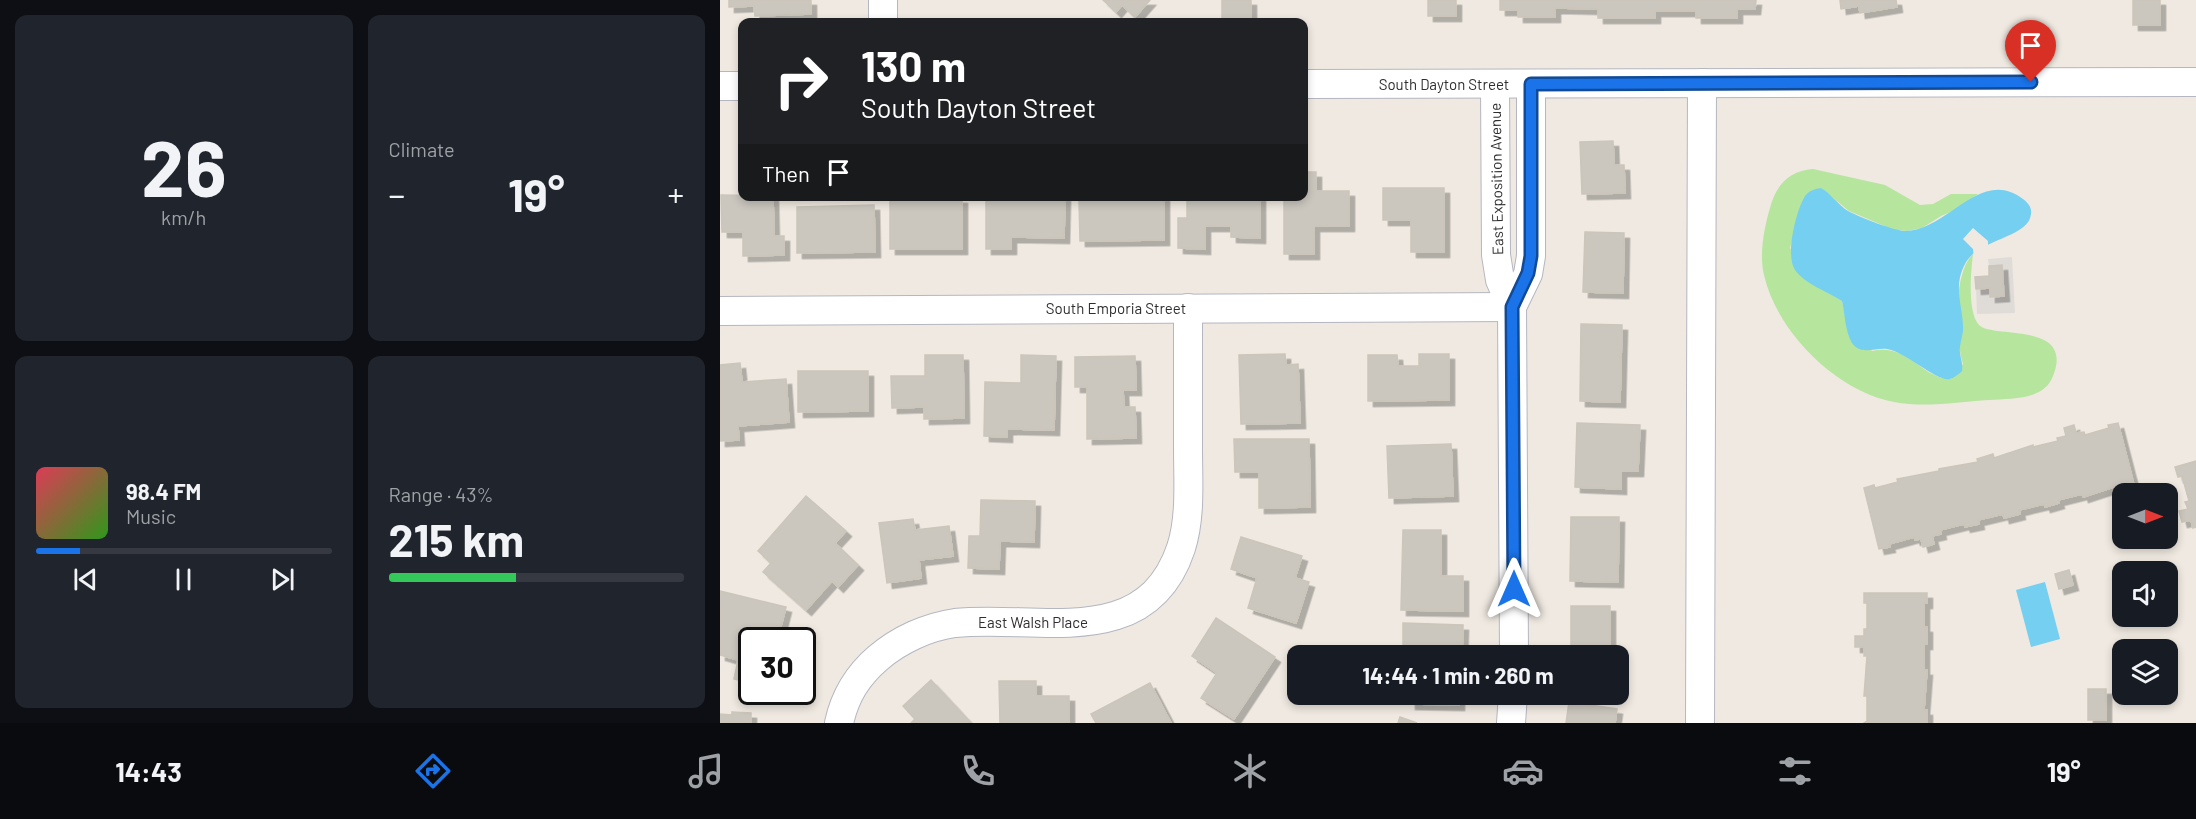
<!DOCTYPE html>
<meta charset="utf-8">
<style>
body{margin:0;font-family:Barlow,sans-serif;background:#20242c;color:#f1f3f6;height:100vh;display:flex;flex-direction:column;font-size:22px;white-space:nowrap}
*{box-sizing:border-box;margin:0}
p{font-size:20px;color:#9ea1a6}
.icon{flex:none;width:33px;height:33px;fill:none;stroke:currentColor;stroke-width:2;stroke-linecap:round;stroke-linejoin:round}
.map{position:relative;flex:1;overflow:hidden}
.sheet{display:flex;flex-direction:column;gap:15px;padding:15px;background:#0d0f14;width:720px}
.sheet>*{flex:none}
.banner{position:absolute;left:18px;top:18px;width:570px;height:183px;border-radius:12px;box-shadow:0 3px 9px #0003;background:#202124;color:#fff;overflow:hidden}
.needle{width:39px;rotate:90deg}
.tools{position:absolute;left:1392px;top:483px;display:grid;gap:12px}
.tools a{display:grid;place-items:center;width:66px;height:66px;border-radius:12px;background:#171b24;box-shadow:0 3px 9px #0003;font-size:30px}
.speed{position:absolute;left:18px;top:627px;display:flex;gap:12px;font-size:30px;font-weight:700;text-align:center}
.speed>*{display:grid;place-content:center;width:78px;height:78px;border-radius:50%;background:#171b24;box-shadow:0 3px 9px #0003;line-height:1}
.speed .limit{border:3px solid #111;border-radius:9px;background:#fff;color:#111}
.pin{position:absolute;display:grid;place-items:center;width:51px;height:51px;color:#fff;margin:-62px -26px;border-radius:50% 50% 50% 0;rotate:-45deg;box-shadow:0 0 6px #0007}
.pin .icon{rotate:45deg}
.me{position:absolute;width:66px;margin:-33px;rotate:0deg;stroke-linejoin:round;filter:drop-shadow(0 0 4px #0008)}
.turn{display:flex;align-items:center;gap:21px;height:126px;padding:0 24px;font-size:27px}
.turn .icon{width:78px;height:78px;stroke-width:2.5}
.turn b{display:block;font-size:42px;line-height:51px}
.then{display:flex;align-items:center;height:57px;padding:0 24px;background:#0003;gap:12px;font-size:22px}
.big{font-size:45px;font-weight:700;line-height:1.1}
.sheet .card{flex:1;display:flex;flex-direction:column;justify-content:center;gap:9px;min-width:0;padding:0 21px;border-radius:12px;background:#20242c}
.sheet .dial{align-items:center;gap:0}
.dial b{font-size:78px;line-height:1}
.song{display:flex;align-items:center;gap:18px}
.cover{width:72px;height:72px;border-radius:9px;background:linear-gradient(135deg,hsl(350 70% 55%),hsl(110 70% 35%))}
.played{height:6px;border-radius:3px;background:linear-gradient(90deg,#1a73e8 15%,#363941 15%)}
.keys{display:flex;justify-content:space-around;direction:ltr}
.heat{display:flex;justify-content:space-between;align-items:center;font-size:33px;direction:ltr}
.charge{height:9px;border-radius:4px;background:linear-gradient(90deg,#34c759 43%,#363941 0)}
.sheet .tiles{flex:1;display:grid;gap:15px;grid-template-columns:repeat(2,1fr)}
.trip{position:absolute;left:567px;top:645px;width:342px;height:60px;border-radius:12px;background:#171b24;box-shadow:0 3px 9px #0003;font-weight:700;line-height:60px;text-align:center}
.tabs{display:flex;height:96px;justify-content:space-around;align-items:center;background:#090b0e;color:#9ea1a6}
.tabs .icon{width:42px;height:42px}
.tabs .on{color:#1a73e8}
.tabs b{font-size:27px;color:#f1f3f6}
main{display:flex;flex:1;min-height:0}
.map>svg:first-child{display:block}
</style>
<main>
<section class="sheet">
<div class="tiles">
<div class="card dial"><b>26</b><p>km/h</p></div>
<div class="card"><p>Climate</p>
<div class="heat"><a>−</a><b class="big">19°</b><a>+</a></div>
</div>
<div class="card">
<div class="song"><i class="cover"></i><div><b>98.4 FM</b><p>Music</p></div></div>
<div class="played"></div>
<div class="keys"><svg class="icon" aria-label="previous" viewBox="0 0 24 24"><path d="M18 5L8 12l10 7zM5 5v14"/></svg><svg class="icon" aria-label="pause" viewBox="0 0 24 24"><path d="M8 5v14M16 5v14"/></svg><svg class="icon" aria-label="next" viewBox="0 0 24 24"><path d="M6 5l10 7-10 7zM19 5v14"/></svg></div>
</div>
<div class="card"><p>Range · 43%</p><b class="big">215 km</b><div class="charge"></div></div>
</div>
</section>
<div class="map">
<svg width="1476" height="723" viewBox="0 0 1476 723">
<defs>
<filter id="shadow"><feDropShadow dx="5.5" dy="5.5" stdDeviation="0" flood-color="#0004"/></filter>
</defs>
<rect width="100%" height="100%" fill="#efe9e1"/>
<path fill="#b6e59e" d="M1093,169l72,16 35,20 13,-1 18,-10h27l-18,14 -19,8 -19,12 -15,3 -13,-1 -45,-19 -28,-23 -19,18 -12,42 43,47 9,6 3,14 27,36c37,-8 49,28 79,28l12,-15c-8,-26 -10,-91 10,-110 -2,16 -6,58 6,71 13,14 96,-4 74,51 -9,25 -43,22 -64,24 -31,2 -64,8 -95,2 -58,-11 -117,-70 -130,-127 -5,-20 0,-47 6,-67 6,-23 19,-37 43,-39z"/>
<path fill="#dfdcd8" d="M1292,257l3,56 -38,1 -1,-25 14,-1 1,9 13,-1 -2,-30h-13l-1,-7z"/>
<g fill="#75cff0">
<path d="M1101,188c10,6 15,14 24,21 10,7 48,21 59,22 43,1 76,-65 119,-32 5,4 9,8 8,15 -2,24 -54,25 -66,50 -13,24 -1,44 -2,67 -1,7 -4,15 -3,22 1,7 3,11 2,18 -3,3 -8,7 -12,8 -13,3 -44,-27 -63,-30 -11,-2 -26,7 -35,-6 -7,-12 -7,-29 -10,-42 -15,-10 -36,-16 -47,-31 -10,-15 1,-59 10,-74 5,-6 10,-7 16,-8z"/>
<path d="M1325,582l15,57 -29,8 -15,-57z"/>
</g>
<path fill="#efe9e1" d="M1253,228l15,13v5l-14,12 -1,-9 -10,-10z"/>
<g fill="#cbc7bf" stroke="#cbc5ba" stroke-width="1.5" filter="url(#shadow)">
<path d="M9,0h82v14l-56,2 -1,-10 -25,1z"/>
<path d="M383,0h47l-15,17 -13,-12 -6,7z"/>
<rect x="502" y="0" width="29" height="22"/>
<rect x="708" y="0" width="28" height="16"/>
<path d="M780,0h256l-1,9h-18v9h-41v-7h-41v7h-57v-9l-43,-1v9h-37v-7h-18z"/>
<path d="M1120,0h56l1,7 -37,6 -1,-7 -18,3z"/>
<rect x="1413" y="0" width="27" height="25"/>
<path d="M893,141l1,24h10l1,28 -43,1 -2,-52z"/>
<path d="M584,172h12v19h33v35h-35v28h-30v-58h20z"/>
<path d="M663,188h61v64h-33v-32h-28z"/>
<path d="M1,195l52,1 1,40h10v19l-41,1v-24h-21z"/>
<path d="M266,196h79l-1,42 -53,-1v12h-25z"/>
<path d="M390,196h54v44l-84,1 -1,-41h31z"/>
<path d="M467,196h73v42l-29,-1v-11h-26v23l-27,-1v-30h9z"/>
<rect x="170" y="198" width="72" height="51"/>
<path d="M154,205l1,47 -78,1v-46z"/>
<path d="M865,232l39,1 -1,60 -40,-1z"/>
<path d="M1282,265l2,31 -14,1v-9l-14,1 -1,-12 14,-1v-10z"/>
<path d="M861,324l41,1 -2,77 -40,-1z"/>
<path d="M565,354l1,11 12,-1 2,59 -59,1 -2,-69z"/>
<path d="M699,354h30v46l-81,1v-46h29l1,11h21z"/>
<path d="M205,355h38l1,63 -40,1v-12l-32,1 -1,-32h34z"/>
<path d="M301,355l35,1 -2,74 -47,-1v8l-23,-1 1,-54 36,1z"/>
<path d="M415,356l1,34h-13l1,17h11l1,31 -49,1v-52h-12v-30z"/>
<path d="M20,363l2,19 44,-3 3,43 -51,4 1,14 -19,1v-76z"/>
<path d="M78,371h70v40l-70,1z"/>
<path d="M857,423l63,2 -2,46h-17v18l-46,-2z"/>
<path d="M1398,423l16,62 -10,2 -1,-3 -40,13 -1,-3 -24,6 1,3 -14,4 -1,-3 -25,6 1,4 -16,4 -1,-4 -25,6 1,4 -14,3 -1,-3 -24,6 1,4 -9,2 2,8 -11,3 -2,-8 -6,1 -1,-3 -25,7 1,3 -11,2 -15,-61 10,-3 1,3 23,-6 -1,-3 42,-8v-2l39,-7 -1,-3 16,-5 1,4 39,-13v2l25,-6 -1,-3 9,-2 -2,-8 10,-3 2,8 8,-1 1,3 24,-7 -1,-3z"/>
<path d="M514,439h75l1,68 -51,1v-36h-24z"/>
<path d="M731,444l2,52 -64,2 -2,-52z"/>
<path d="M1476,461v66l-3,1 -2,-8 -9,2 -3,-11 9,-2 -3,-7 4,-1 -7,-25 -4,1 -3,-10z"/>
<path d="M86,496l40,35 -11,12 23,22 -20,22 -6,-6 -26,29 -43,-38 8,-9 -13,-12z"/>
<path d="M261,500l54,1 -1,41 -34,-1 -1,28 -31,-1 1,-32h11z"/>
<path d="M851,517h48l-1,65 -48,-1z"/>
<path d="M193,519l2,11 34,-4 4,30 -34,4 2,18 -34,5 -8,-60z"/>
<path d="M683,530h38v46h22v35l-62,-1z"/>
<path d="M521,537l61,19 -7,22 14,4 -13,41 -48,-15 9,-30 -26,-9z"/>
<path d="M1349,570l4,15 -14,4 -4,-15z"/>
<path d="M0,591l66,16 -6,23 -13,-3 -3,13h-12v43l-18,-4 4,-19 -18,-5z"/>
<path d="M1144,593h63v10h-3v24h3v17h-3v26h3l-3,40h3v13h-63l3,-2v-25h-3l3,-40h-3v-9h-9v-11h9v-7h3v-26h-3z"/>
<rect x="851" y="606" width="39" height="50"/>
<path d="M496,618l59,39 -41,62 -33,-21 16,-25 -25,-17z"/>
<path d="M683,623l60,2 -1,31h-51v-8l-8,-1z"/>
<path d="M211,680l40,43h-60l4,-4 -12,-13z"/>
<path d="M279,681h37v15h33v27h-69z"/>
<path d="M430,683l21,40h-75l-5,-9z"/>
<rect x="1368" y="689" width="18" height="31"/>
<path d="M690,694h49v11l-49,-1z"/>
<path d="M849,702l48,7 -2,14h-49z"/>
<path d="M12,712l19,1v10h-31v-9l12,1z"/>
<path d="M680,717l17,6h-19z"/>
</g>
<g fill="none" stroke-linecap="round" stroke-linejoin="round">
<defs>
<g id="minor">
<path d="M163,0v22"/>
<path d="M584,84l892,-2"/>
<path d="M775,84l1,171 4,25 12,27 2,349"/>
<path d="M0,86h22"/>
<path d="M792,307l16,-33 3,-18v-172"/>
<path d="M0,311l792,-4"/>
<path d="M119,723c6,-27 18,-47 39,-65 21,-18 49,-31 77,-35 82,-9 191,30 226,-75 10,-31 7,-67 7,-99 0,-47 0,-94 0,-141"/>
<path d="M791,723l2,-29"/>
<path d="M980,723l2,-640"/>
</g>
</defs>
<use href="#minor" stroke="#b4b7c1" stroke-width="30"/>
<use href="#minor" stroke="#fff" stroke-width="28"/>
</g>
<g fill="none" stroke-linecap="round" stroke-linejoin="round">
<defs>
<path id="route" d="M794,589l-2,-282 16,-34 3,-17v-172l500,-2"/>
</defs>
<use href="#route" stroke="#114b97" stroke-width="15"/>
<use href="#route" stroke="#1a73e8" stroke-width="10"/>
</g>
<g text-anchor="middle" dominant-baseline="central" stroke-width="4.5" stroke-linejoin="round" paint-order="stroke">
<g font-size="15" fill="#2e2e2e" stroke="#fff">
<text x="724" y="84">South Dayton Street</text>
<text transform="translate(776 179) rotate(-91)">East Exposition Avenue</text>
<text x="396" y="308">South Emporia Street</text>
<text x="313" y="622">East Walsh Place</text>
</g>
</g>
</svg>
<div class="tools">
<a><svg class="needle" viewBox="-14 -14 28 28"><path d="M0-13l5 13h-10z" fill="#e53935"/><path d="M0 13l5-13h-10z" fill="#9ea1a6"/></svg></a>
<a><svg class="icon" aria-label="sound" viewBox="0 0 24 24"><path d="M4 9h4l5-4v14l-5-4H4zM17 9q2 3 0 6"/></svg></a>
<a><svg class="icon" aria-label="layers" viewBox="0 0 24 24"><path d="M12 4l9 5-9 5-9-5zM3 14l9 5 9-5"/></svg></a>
</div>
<div class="speed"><div class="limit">30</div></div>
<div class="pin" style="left:1311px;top:82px;background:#d93025"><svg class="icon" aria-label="arrive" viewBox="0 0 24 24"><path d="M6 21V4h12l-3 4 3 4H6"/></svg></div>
<svg class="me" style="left:794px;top:589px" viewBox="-20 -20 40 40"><path d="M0-17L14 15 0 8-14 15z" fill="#1a73e8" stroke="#fff" stroke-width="4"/></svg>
<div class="trip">14:44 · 1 min · 260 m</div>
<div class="banner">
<div class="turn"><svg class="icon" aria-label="right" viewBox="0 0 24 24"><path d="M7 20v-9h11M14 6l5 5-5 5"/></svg><div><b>130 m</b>South Dayton Street</div></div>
<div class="then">Then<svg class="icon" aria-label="arrive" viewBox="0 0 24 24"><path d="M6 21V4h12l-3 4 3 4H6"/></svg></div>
</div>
</div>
</main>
<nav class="tabs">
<b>14:43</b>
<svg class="icon on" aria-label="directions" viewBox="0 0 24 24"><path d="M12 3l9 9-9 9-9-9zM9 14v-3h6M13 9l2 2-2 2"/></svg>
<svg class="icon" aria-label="music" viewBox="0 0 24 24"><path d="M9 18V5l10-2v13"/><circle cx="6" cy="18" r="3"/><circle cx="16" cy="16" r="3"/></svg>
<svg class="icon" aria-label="phone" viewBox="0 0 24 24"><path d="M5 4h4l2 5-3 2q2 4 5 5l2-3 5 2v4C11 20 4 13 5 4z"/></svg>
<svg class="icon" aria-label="climate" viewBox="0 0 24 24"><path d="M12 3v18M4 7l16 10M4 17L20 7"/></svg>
<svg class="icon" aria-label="car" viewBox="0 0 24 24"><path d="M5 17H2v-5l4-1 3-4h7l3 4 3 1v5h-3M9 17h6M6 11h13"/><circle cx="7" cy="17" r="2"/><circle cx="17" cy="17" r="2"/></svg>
<svg class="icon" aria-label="filters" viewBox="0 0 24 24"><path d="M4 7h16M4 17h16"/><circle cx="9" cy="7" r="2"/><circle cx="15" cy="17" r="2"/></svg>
<b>19°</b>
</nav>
